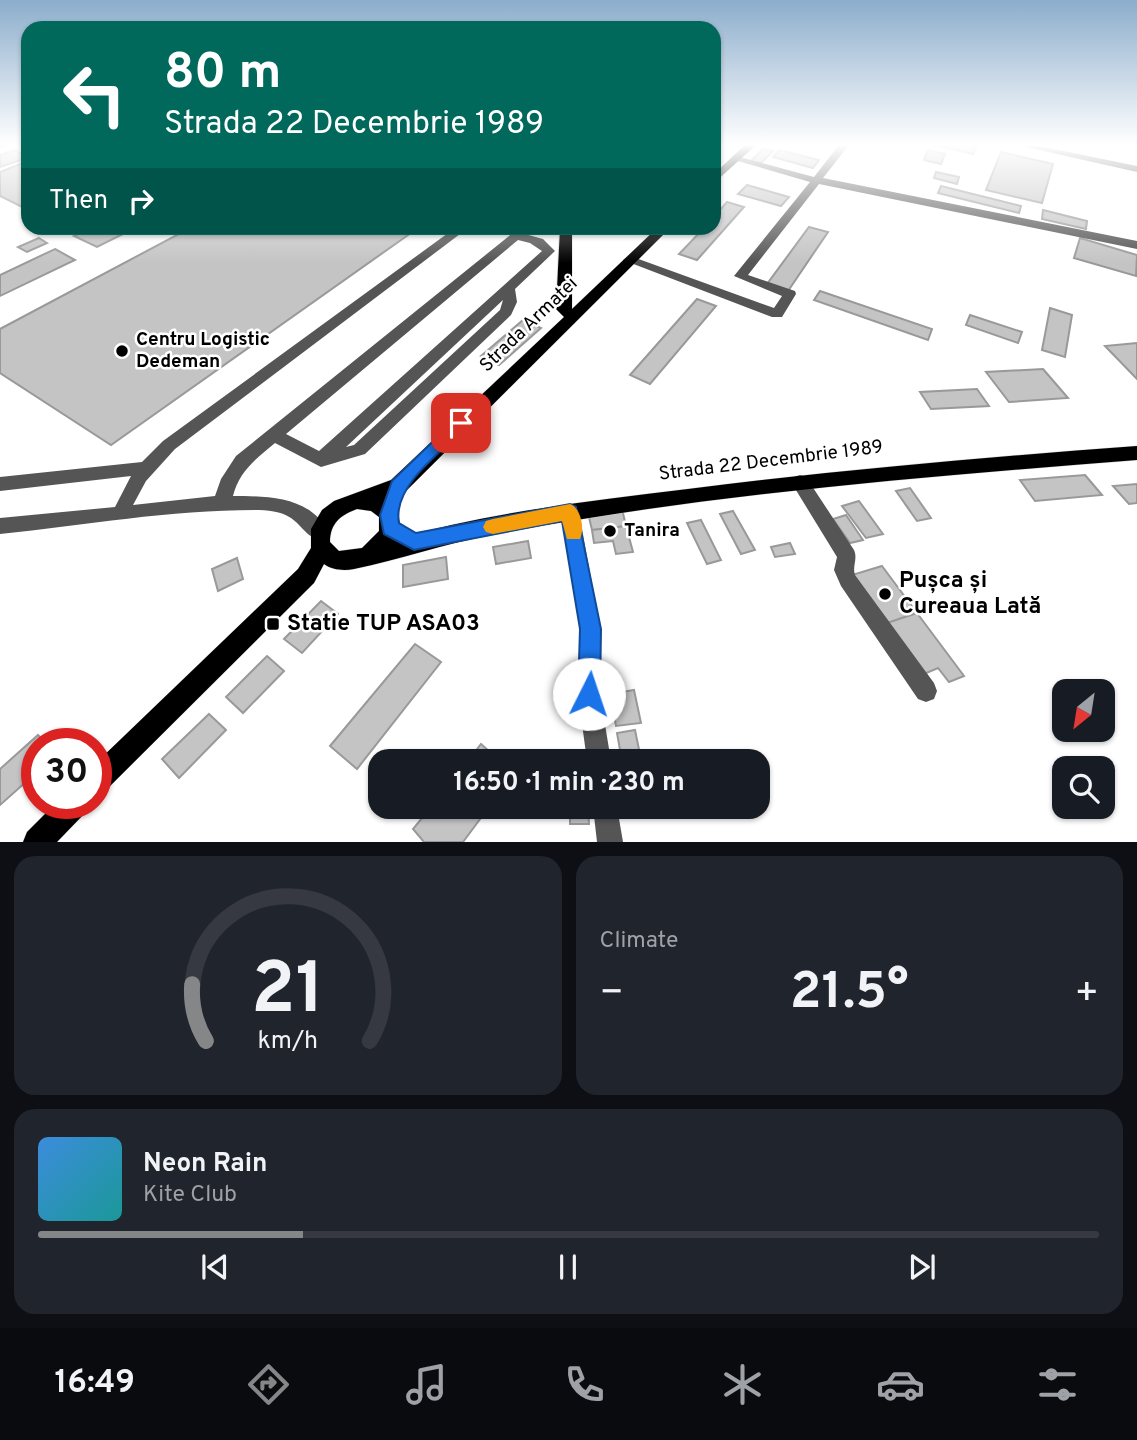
<!DOCTYPE html>
<meta charset="utf-8">
<style>
body{margin:0;font-family:Overpass,sans-serif;background:#20242c;color:#f1f3f6;height:100vh;display:flex;flex-direction:column;font-size:26px;white-space:nowrap}
*{box-sizing:border-box;margin:0}
p{font-size:23px;color:#9ea1a6}
.icon{flex:none;width:38px;height:38px;fill:none;stroke:currentColor;stroke-width:2;stroke-linecap:round;stroke-linejoin:round}
.map{position:relative;height:842px;overflow:hidden}
.sheet{display:flex;flex-direction:column;gap:14px;padding:14px;background:#0d0f14;flex:1}
.sheet>*{flex:none}
.guide{position:absolute;left:21px;top:21px;width:700px;height:214px;border-radius:21px;box-shadow:0 2px 5px #0004;background:#00695c;color:#fff;overflow:hidden}
.needle{width:46px;rotate:210deg}
.controls{position:absolute;left:1052px;top:679px;display:grid;gap:14px}
.controls a{display:grid;place-items:center;width:63px;height:63px;border-radius:14px;background:#171b24;box-shadow:0 2px 5px #0004;font-size:35px}
.speed{position:absolute;left:21px;top:728px;display:flex;gap:14px;font-size:35px;font-weight:700;text-align:center}
.speed>*{display:grid;place-content:center;width:91px;height:91px;border-radius:50%;background:#171b24;box-shadow:0 2px 5px #0004;line-height:1}
.speed .limit{border:10px solid #d22;background:#fff;color:#111}
.pin{position:absolute;display:grid;place-items:center;width:60px;height:60px;color:#fff;margin:-30px;border-radius:14px;box-shadow:0 4px 10px #0006}
.me{position:absolute;width:77px;margin:-38px;rotate:4deg;stroke-linejoin:round;filter:drop-shadow(0 0 5px #0008)}
.turn{display:flex;align-items:center;gap:24px;height:147px;padding:0 28px;font-size:32px}
.turn .icon{width:91px;height:91px;stroke-width:2.5}
.turn b{display:block;font-size:49px;line-height:60px}
.then{display:flex;align-items:center;height:66px;padding:0 28px;background:#0003;gap:14px;font-size:26px}
.big{font-size:52px;font-weight:700;line-height:1.1}
.sheet .widget{flex:1;display:flex;flex-direction:column;justify-content:center;gap:10px;min-width:0;padding:0 24px;border-radius:21px;background:#20242c}
.sheet .dial{align-items:center;gap:0}
.dial svg{height:182px;overflow:visible;fill:none;stroke:#363941;stroke-width:7;stroke-linecap:round;text-anchor:middle}
.dial text{fill:#f1f3f6;stroke:none}
.song{display:flex;align-items:center;gap:21px}
.cover{width:84px;height:84px;border-radius:10px;background:linear-gradient(135deg,hsl(210 70% 55%),hsl(180 70% 35%))}
.played{height:7px;border-radius:4px;background:linear-gradient(90deg,#858687 25%,#363941 25%)}
.keys{display:flex;justify-content:space-around;direction:ltr}
.heat{display:flex;justify-content:space-between;align-items:center;font-size:38px;direction:ltr}
.sheet .tiles{flex:1;display:grid;gap:14px;grid-template-columns:1fr 1fr}
.widget:last-child{grid-column:span 2}
.trip{position:absolute;left:368px;top:749px;width:402px;height:70px;border-radius:21px;background:#171b24;box-shadow:0 2px 5px #0004;font-weight:700;line-height:70px;text-align:center}
.menu{display:flex;height:112px;justify-content:space-around;align-items:center;background:#090b0e;color:#9ea1a6}
.menu .icon{width:49px;height:49px}
.menu .on{color:#858687}
.menu b{font-size:32px;color:#f1f3f6}
.map>svg:first-child{display:block}
</style>
<div class="map">
<svg width="1137" height="842" viewBox="0 0 1137 842">
<rect width="100%" height="100%" fill="#fff"/>
<g fill="#c4c4c4" stroke="#999" stroke-width="2">
<path d="M935,145h38l4,1 -4,8z"/>
<path d="M763,149l10,2 -12,12 -10,-2z"/>
<path d="M15,150l12,8 -27,9v-12z"/>
<path d="M779,150l40,10 -6,8 -40,-11z"/>
<path d="M928,150l17,4 -4,10 -17,-4z"/>
<path d="M1001,152l52,12 -11,39 -56,-13z"/>
<path d="M28,161v49l-28,-14v-24z"/>
<path d="M936,172l23,5 -2,7 -23,-6z"/>
<path d="M747,185l42,12 -8,9 -43,-12z"/>
<path d="M941,186l80,20 -2,7 -81,-20z"/>
<path d="M727,202l17,5 -47,53 -18,-6 25,-26h10v-11z"/>
<path d="M1043,210l44,11 -1,8 -44,-10z"/>
<path d="M809,227l19,5 -40,59 -21,-7z"/>
<path d="M92,228h43l-38,19 -23,-11z"/>
<path d="M190,228h228l-307,217 -111,-72v-44z"/>
<path d="M39,238l8,5 -20,9 -9,-5z"/>
<path d="M1080,238l57,17 -1,21 -62,-18z"/>
<path d="M55,249l20,11 -75,36v-21z"/>
<path d="M820,291l112,38 -4,11 -114,-40z"/>
<path d="M697,299l19,7 -66,78 -20,-9z"/>
<path d="M1050,308l22,7 -7,42 -23,-7z"/>
<path d="M970,315l52,17 -4,11 -52,-18z"/>
<path d="M523,320l18,8 -42,37 -18,-9z"/>
<path d="M1137,343v36l-32,-33z"/>
<path d="M1043,369l25,29 -59,4 -23,-30z"/>
<path d="M977,389l12,17 -58,3 -11,-17z"/>
<path d="M1085,475l17,20 -67,6 -15,-21z"/>
<path d="M1137,484v19l-8,1 -16,-18z"/>
<path d="M910,488l21,30 -14,3 -21,-30z"/>
<path d="M859,501l24,33 -17,4 -24,-32z"/>
<path d="M622,509l4,17 -34,4 -4,-17z"/>
<path d="M733,511l22,39 -14,4 -21,-40z"/>
<path d="M846,515l17,25 -13,3 -17,-24z"/>
<path d="M701,520l20,40 -14,4 -20,-41z"/>
<path d="M626,526l7,26 -17,2 -3,-13 -19,2 -2,-13z"/>
<path d="M528,541l3,17 -35,6 -3,-17z"/>
<path d="M790,543l5,11 -20,3 -4,-10z"/>
<path d="M446,557l2,22 -45,8v-22z"/>
<path d="M237,558l6,21 -25,12 -6,-22z"/>
<path d="M882,566l35,47 -32,11 -33,-49z"/>
<path d="M321,601l17,13 -36,39 -18,-14z"/>
<path d="M917,613l47,63 -15,6 -11,-14 -14,6 -37,-51z"/>
<path d="M415,644l26,18 -84,107 -27,-23z"/>
<path d="M267,656l17,15 -41,42 -17,-16z"/>
<path d="M634,690l7,33 -25,3 -6,-32z"/>
<path d="M209,714l17,16 -47,48 -17,-19z"/>
<path d="M635,730l6,29 -19,2 -5,-28z"/>
<path d="M38,735l8,9h-9v28l-37,33v-36z"/>
<path d="M481,744l19,17h-32z"/>
<path d="M431,807h58l-26,35h-39l-11,-13z"/>
<path d="M570,807h18l1,17h-19z"/>
</g>
<g fill="none" stroke-linecap="round" stroke-linejoin="round">
<defs>
<g id="major">
<path d="M745,145h11l-42,38v-9z"/>
<path d="M560,228h12v81l85,-81h13l-265,264 -20,8c15,10 18,24 11,39 95,-27 194,-38 292,-50 149,-19 299,-32 449,-43v14c-215,17 -433,34 -645,75 -47,8 -93,25 -138,34 -10,2 -22,1 -30,-5l-10,19 -209,208 -9,4v-32l202,-194 13,-21v-19l11,-19 12,-9 57,-21 173,-163 -8,-8zM357,509l14,2 8,6v14l-17,17 -23,3 -9,-9c0,-18 10,-27 27,-33z"/>
<path d="M56,803h33l-4,10 -28,29h-34l4,-10z"/>
</g>
</defs>
<use href="#major" stroke="#dbdbdb" stroke-width="1"/>
<g fill="#555" fill-rule="evenodd">
<path d="M0,145h8l-8,3z"/>
<path d="M839,145h10l-26,33 314,63v8l-318,-65 -71,91 47,16 1,3 -14,23h-10l-149,-57 6,-4 4,1 141,51 8,-12 -48,-20 76,-94 -79,-23 5,-3 78,21z"/>
<path d="M1017,145h17l103,21v6z"/>
<path d="M455,228h13l-293,221 -29,32 -13,24 82,-9 6,-17 15,-23 283,-228h11l-5,6 18,5 12,12 -40,38 2,13 -6,13 -146,139 -44,13 -46,-24c-18,15 -36,28 -42,53 33,0 78,0 95,36l-3,6c-15,5 -22,-12 -34,-20 -10,-7 -24,-8 -36,-8 -85,0 -170,15 -255,24v-16l115,-11 16,-31 -131,15v-14l142,-15 21,-21zM518,240l12,3 12,8 -223,200 -33,-17zM503,300l-3,10 -146,135 -8,2z"/>
<path d="M800,475l6,2 48,73c4,9 -2,16 1,25l79,108 3,8 -3,8 -8,3 -8,-3 -77,-113 -7,-16 3,-13 -46,-75 3,-5z"/>
<path d="M570,504l6,3 3,5 21,117v65l11,67h-24l-9,-67 2,-65 -19,-117 3,-5z"/>
<path d="M593,807h24l6,35h-26z"/>
</g>
<use href="#major" fill="#000" fill-rule="evenodd"/>
</g>
<linearGradient id="sky" x2="0" y2="1"><stop stop-color="#8cadcc"/><stop offset="0.55" stop-color="#fff"/><stop offset="1" stop-color="#fff" stop-opacity="0"/></linearGradient>
<rect width="1137" height="263" fill="url(#sky)"/>
<path fill="#1a73e8" stroke="#114b97" stroke-width="2" d="M461,417l8,6 -2,4c-24,24 -75,58 -68,96l17,10 154,-29 6,3 25,122 -1,65 -3,8 -8,3 -8,-3 -3,-8 2,-65 -18,-108 -148,29 -30,-16 -4,-19 12,-34 64,-62z"/>
<path fill="#f59e0b" d="M570,504c11,4 15,25 10,35h-13l-5,-18 -69,13 -7,-2 -3,-5 3,-6 7,-2z"/>
<g fill="#000" stroke="#fff" stroke-width="2.5">
<circle cx="122" cy="351" r="7"/>
<circle cx="610" cy="531" r="7"/>
<circle cx="885" cy="594" r="7"/>
<rect x="266" y="617" width="14" height="14" rx="3.5"/>
</g>
<g text-anchor="middle" dominant-baseline="central" stroke-width="5" stroke-linejoin="round" paint-order="stroke">
<g font-size="19" fill="#000" stroke="#fff">
<text transform="translate(529 325) rotate(-44)">Strada Armatei</text>
<text transform="translate(771 461) rotate(-7)">Strada 22 Decembrie 1989</text>
</g>
<g font-size="19" font-weight="bold" fill="#000" stroke="#fff" text-anchor="start">
<text x="136" y="340">Centru Logistic<tspan x="136" dy="22">Dedeman</tspan></text>
<text x="624" y="531">Tanira</text>
</g>
<g font-size="23" font-weight="bold" fill="#000" stroke="#fff" text-anchor="start">
<text x="899" y="581">Pușca și<tspan x="899" dy="26">Cureaua Lată</tspan></text>
<text x="287" y="624">Statie TUP ASA03</text>
</g>
</g>
</svg>
<div class="controls">
<a><svg class="needle" viewBox="-14 -14 28 28"><path d="M0-13l5 13h-10z" fill="#e53935"/><path d="M0 13l5-13h-10z" fill="#9ea1a6"/></svg></a>
<a><svg class="icon" aria-label="search" viewBox="0 0 24 24"><circle cx="10" cy="10" r="6"/><path d="M15 15l6 6"/></svg></a>
</div>
<div class="speed"><div class="limit">30</div></div>
<div class="pin" style="left:461px;top:423px;background:#d93025"><svg class="icon" aria-label="arrive" viewBox="0 0 24 24"><path d="M6 21V4h12l-3 4 3 4H6"/></svg></div>
<svg class="me" style="left:589px;top:694px" viewBox="-20 -20 40 40"><circle r="19" fill="#fff"/><path d="M0-13L10 11 0 6-10 11z" fill="#1a73e8"/></svg>
<div class="trip">16:50 · 1 min · 230 m</div>
<div class="guide">
<div class="turn"><svg class="icon" aria-label="left" viewBox="0 0 24 24"><path d="M17 20v-9H6M10 6l-5 5 5 5"/></svg><div><b>80 m</b>Strada 22 Decembrie 1989</div></div>
<div class="then">Then<svg class="icon" aria-label="right" viewBox="0 0 24 24"><path d="M7 20v-9h11M14 6l5 5-5 5"/></svg></div>
</div>
</div>
<section class="sheet">
<div class="tiles">
<div class="widget dial"><svg viewBox="0 0 100 80">
<path d="M14 69A42 42 0 1 1 86 69"/>
<path d="M14 69A42 42 0 0 1 8 44" stroke="#858687"/>
<text x="50" y="56" font-size="32" font-weight="700">21</text>
<text x="50" y="72" font-size="11">km/h</text>
</svg></div>
<div class="widget"><p>Climate</p>
<div class="heat"><a>−</a><b class="big">21.5°</b><a>+</a></div>
</div>
<div class="widget">
<div class="song"><i class="cover"></i><div><b>Neon Rain</b><p>Kite Club</p></div></div>
<div class="played"></div>
<div class="keys"><svg class="icon" aria-label="previous" viewBox="0 0 24 24"><path d="M18 5L8 12l10 7zM5 5v14"/></svg><svg class="icon" aria-label="pause" viewBox="0 0 24 24"><path d="M8 5v14M16 5v14"/></svg><svg class="icon" aria-label="next" viewBox="0 0 24 24"><path d="M6 5l10 7-10 7zM19 5v14"/></svg></div>
</div>
</div>
</section>
<nav class="menu">
<b>16:49</b>
<svg class="icon on" aria-label="directions" viewBox="0 0 24 24"><path d="M12 3l9 9-9 9-9-9zM9 14v-3h6M13 9l2 2-2 2"/></svg>
<svg class="icon" aria-label="music" viewBox="0 0 24 24"><path d="M9 18V5l10-2v13"/><circle cx="6" cy="18" r="3"/><circle cx="16" cy="16" r="3"/></svg>
<svg class="icon" aria-label="phone" viewBox="0 0 24 24"><path d="M5 4h4l2 5-3 2q2 4 5 5l2-3 5 2v4C11 20 4 13 5 4z"/></svg>
<svg class="icon" aria-label="climate" viewBox="0 0 24 24"><path d="M12 3v18M4 7l16 10M4 17L20 7"/></svg>
<svg class="icon" aria-label="car" viewBox="0 0 24 24"><path d="M5 17H2v-5l4-1 3-4h7l3 4 3 1v5h-3M9 17h6M6 11h13"/><circle cx="7" cy="17" r="2"/><circle cx="17" cy="17" r="2"/></svg>
<svg class="icon" aria-label="filters" viewBox="0 0 24 24"><path d="M4 7h16M4 17h16"/><circle cx="9" cy="7" r="2"/><circle cx="15" cy="17" r="2"/></svg>
</nav>
